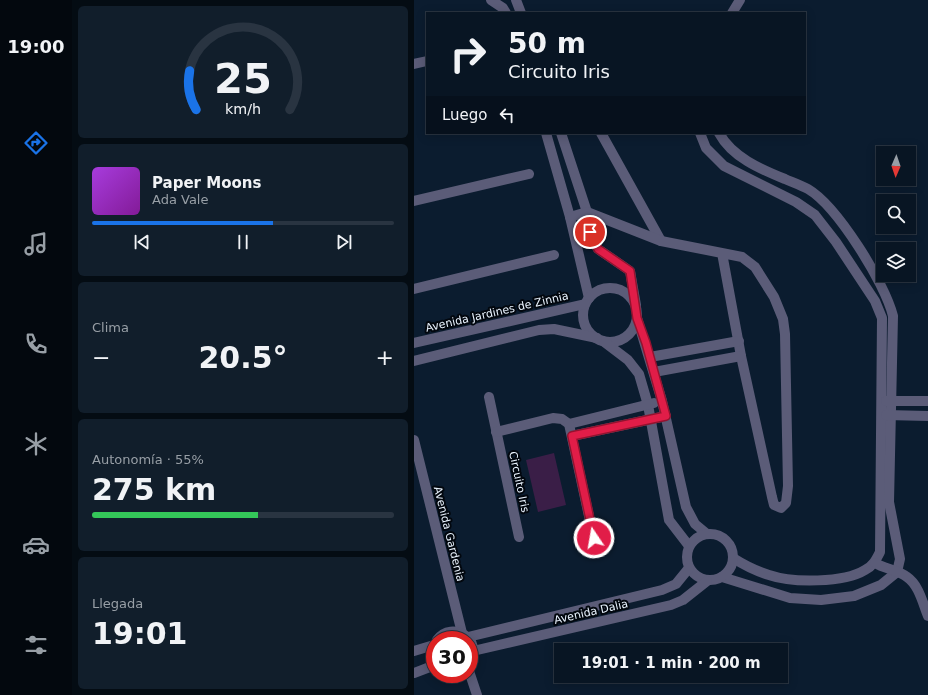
<!DOCTYPE html>
<html lang="es">
<meta charset="utf-8">
<style>
body{margin:0;font-family:"DejaVu Sans",sans-serif;background:#111e2b;color:#f1f3f6;height:100vh;display:flex;flex-direction:column;font-size:15px;white-space:nowrap}
*{box-sizing:border-box;margin:0}
p{font-size:13px;color:#989fa6}
.icon{flex:none;width:22px;height:22px;fill:none;stroke:currentColor;stroke-width:2;stroke-linecap:round;stroke-linejoin:round}
.map{position:relative;flex:1;overflow:hidden}
.panel{display:flex;flex-direction:column;gap:6px;padding:6px;background:#040c13;width:342px}
.panel>*{flex:none}
.guide{position:absolute;left:12px;top:12px;width:380px;height:122px;border-radius:0px;box-shadow:0 2px 10px #0003,0 0 0 1px #293441;background:#081523;color:#f1f3f6;overflow:hidden}
.needle{width:26px;rotate:182deg}
.tools{position:absolute;left:462px;top:146px;display:grid;gap:8px}
.tools a{display:grid;place-items:center;width:40px;height:40px;border-radius:0px;background:#081523;box-shadow:0 2px 10px #0003,0 0 0 1px #293441;font-size:20px}
.speed{position:absolute;left:12px;top:631px;display:flex;gap:8px;font-size:20px;font-weight:700;text-align:center}
.speed>*{display:grid;place-content:center;width:52px;height:52px;border-radius:50%;background:#081523;box-shadow:0 2px 10px #0003,0 0 0 1px #293441;line-height:1}
.speed .limit{border:6px solid #d22;background:#fff;color:#111}
.pin{position:absolute;display:grid;place-items:center;width:34px;height:34px;color:#fff;margin:-17px;border:2px solid #fff;border-radius:50%;box-shadow:0 1px 4px #0007}
.me{position:absolute;width:44px;margin:-22px;rotate:348deg;stroke-linejoin:round;filter:drop-shadow(0 0 3px #0008)}
.turn{display:flex;align-items:center;gap:14px;height:84px;padding:0 16px;font-size:18px}
.turn .icon{width:52px;height:52px;stroke-width:2.5}
.turn b{display:block;font-size:28px;line-height:34px}
.then{display:flex;align-items:center;height:38px;padding:0 16px;background:#0003;gap:8px;font-size:15px}
.big{font-size:30px;font-weight:700;line-height:1.1}
.panel .card{flex:1;display:flex;flex-direction:column;justify-content:center;gap:6px;min-width:0;padding:0 14px;border-radius:6px;background:#111e2b}
.panel .dial{align-items:center;gap:0}
.dial svg{height:104px;overflow:visible;fill:none;stroke:#293441;stroke-width:7;stroke-linecap:round;text-anchor:middle}
.dial text{fill:#f1f3f6;stroke:none}
.song{display:flex;align-items:center;gap:12px}
.cover{width:48px;height:48px;border-radius:6px;background:linear-gradient(135deg,hsl(280 70% 55%),hsl(290 70% 35%))}
.played{height:4px;border-radius:2px;background:linear-gradient(90deg,#1a73e8 60%,#293441 60%)}
.keys{display:flex;justify-content:space-around;direction:ltr}
.heat{display:flex;justify-content:space-between;align-items:center;font-size:22px;direction:ltr}
.charge{height:6px;border-radius:3px;background:linear-gradient(90deg,#34c759 55%,#293441 0)}
.trip{position:absolute;left:140px;top:643px;width:234px;height:40px;border-radius:0px;background:#081523;box-shadow:0 2px 10px #0003,0 0 0 1px #293441;font-weight:700;line-height:40px;text-align:center}
main{display:flex;flex:1;min-height:0}
.dock{display:flex;flex-direction:column;width:72px;justify-content:space-around;align-items:center;background:#03080e;color:#989fa6}
.dock .icon{width:28px;height:28px}
.dock .on{color:#1a73e8}
.dock b{font-size:18px;color:#f1f3f6}
.map>svg:first-child{display:block}
</style>
<main>
<nav class="dock">
<b>19:00</b>
<svg class="icon on" aria-label="directions" viewBox="0 0 24 24"><path d="M12 3l9 9-9 9-9-9zM9 14v-3h6M13 9l2 2-2 2"/></svg>
<svg class="icon" aria-label="music" viewBox="0 0 24 24"><path d="M9 18V5l10-2v13"/><circle cx="6" cy="18" r="3"/><circle cx="16" cy="16" r="3"/></svg>
<svg class="icon" aria-label="phone" viewBox="0 0 24 24"><path d="M5 4h4l2 5-3 2q2 4 5 5l2-3 5 2v4C11 20 4 13 5 4z"/></svg>
<svg class="icon" aria-label="climate" viewBox="0 0 24 24"><path d="M12 3v18M4 7l16 10M4 17L20 7"/></svg>
<svg class="icon" aria-label="car" viewBox="0 0 24 24"><path d="M5 17H2v-5l4-1 3-4h7l3 4 3 1v5h-3M9 17h6M6 11h13"/><circle cx="7" cy="17" r="2"/><circle cx="17" cy="17" r="2"/></svg>
<svg class="icon" aria-label="filters" viewBox="0 0 24 24"><path d="M4 7h16M4 17h16"/><circle cx="9" cy="7" r="2"/><circle cx="15" cy="17" r="2"/></svg>
</nav>
<section class="panel">
<div class="card dial"><svg viewBox="0 0 100 80">
<path d="M14 69A42 42 0 1 1 86 69"/>
<path d="M14 69A42 42 0 0 1 9 39" stroke="#1a73e8"/>
<text x="50" y="56" font-size="32" font-weight="700">25</text>
<text x="50" y="72" font-size="11">km/h</text>
</svg></div>
<div class="card">
<div class="song"><i class="cover"></i><div><b>Paper Moons</b><p>Ada Vale</p></div></div>
<div class="played"></div>
<div class="keys"><svg class="icon" aria-label="previous" viewBox="0 0 24 24"><path d="M18 5L8 12l10 7zM5 5v14"/></svg><svg class="icon" aria-label="pause" viewBox="0 0 24 24"><path d="M8 5v14M16 5v14"/></svg><svg class="icon" aria-label="next" viewBox="0 0 24 24"><path d="M6 5l10 7-10 7zM19 5v14"/></svg></div>
</div>
<div class="card"><p>Clima</p>
<div class="heat"><a>−</a><b class="big">20.5°</b><a>+</a></div>
</div>
<div class="card"><p>Autonomía · 55%</p><b class="big">275 km</b><div class="charge"></div></div>
<div class="card"><p>Llegada</p><b class="big">19:01</b></div>
</section>
<div class="map">
<svg width="514" height="695" viewBox="0 0 514 695">
<rect width="100%" height="100%" fill="#0b1c2f"/>
<path fill="#3a1e47" d="M140,453l12,52 -28,7 -12,-52z"/>
<g fill="none" stroke-linecap="round" stroke-linejoin="round">
<g stroke="#5b5c78" stroke-width="10">
<path d="M77,0l12,8 3,5"/>
<path d="M102,0l5,13"/>
<path d="M318,13l8,-13"/>
<path d="M0,64l13,-3"/>
<path d="M132,133l24,84 19,81"/>
<path d="M147,133l26,79 6,29 5,8 32,22 6,34"/>
<path d="M187,133l60,108"/>
<path d="M286,133l6,15 18,18 72,36 19,13 21,27 39,59 7,17 -2,234c-4,8 -7,14 -15,18 -21,13 -73,13 -96,5 -13,-4 -25,-10 -36,-17"/>
<path d="M305,133c13,24 41,36 66,46 7,3 16,6 23,10 29,17 77,94 85,127l-4,186 11,57 -3,13 -16,13 -27,11 -33,4 -31,-2 -68,-21"/>
<path d="M0,201l115,-27"/>
<path d="M156,217l17,-5 74,29 81,16 13,10 19,30 9,22 2,15 3,152 -2,17 -5,5 -7,-3 -2,-8 -31,-141 -19,-103"/>
<circle cx="196" cy="315" r="27"/>
<path d="M0,289l140,-34"/>
<path d="M223,318l25,83 24,106 9,17 12,10"/>
<path d="M189,341l25,19 11,14 9,31 21,115 20,26"/>
<path d="M0,343l171,-39"/>
<path d="M236,357l89,-16"/>
<path d="M0,361l125,-31 15,-1 43,9"/>
<path d="M240,372l87,-16"/>
<path d="M75,397l30,140"/>
<path d="M472,401h42"/>
<path d="M472,415l42,1"/>
<path d="M155,424l85,-21"/>
<path d="M82,432l57,-14 9,1 7,5 28,129"/>
<path d="M158,436l94,-20"/>
<path d="M0,440l48,193"/>
<circle cx="296" cy="557" r="23"/>
<path d="M461,563c10,6 23,7 32,14 12,8 16,27 21,39"/>
<path d="M54,637l194,-47 14,-6 13,-16"/>
<path d="M23,640c15,-21 48,1 32,22"/>
<path d="M21,644l-2,7 2,7"/>
<path d="M0,651l20,-6"/>
<path d="M59,651l198,-46 12,-5 24,-19"/>
<path d="M55,671l8,24"/>
<path d="M0,673l21,-8"/>
</g>
</g>
<g fill="none" stroke-linecap="round" stroke-linejoin="round">
<defs>
<path id="route" d="M176,232l8,17 32,22 7,47 9,25 20,73 -94,20 22,102"/>
</defs>
<use href="#route" stroke="#92132f" stroke-width="10"/>
<use href="#route" stroke="#e11d48" stroke-width="7"/>
</g>
<g text-anchor="middle" dominant-baseline="central" stroke-width="4" stroke-linejoin="round" paint-order="stroke">
<g font-size="11" fill="#e9f3fe" stroke="#02070e">
<text transform="translate(83 312) rotate(-13)">Avenida Jardines de Zinnia</text>
<text transform="translate(105 482) rotate(78)">Circuito Iris</text>
<text transform="translate(35 534) rotate(76)">Avenida Gardenia</text>
<text transform="translate(177 612) rotate(-13)">Avenida Dalia</text>
</g>
</g>
</svg>
<div class="tools">
<a><svg class="needle" viewBox="-14 -14 28 28"><path d="M0-13l5 13h-10z" fill="#e53935"/><path d="M0 13l5-13h-10z" fill="#989fa6"/></svg></a>
<a><svg class="icon" aria-label="search" viewBox="0 0 24 24"><circle cx="10" cy="10" r="6"/><path d="M15 15l6 6"/></svg></a>
<a><svg class="icon" aria-label="layers" viewBox="0 0 24 24"><path d="M12 4l9 5-9 5-9-5zM3 14l9 5 9-5"/></svg></a>
</div>
<div class="speed"><div class="limit">30</div></div>
<div class="pin" style="left:176px;top:232px;background:#d93025"><svg class="icon" aria-label="arrive" viewBox="0 0 24 24"><path d="M6 21V4h12l-3 4 3 4H6"/></svg></div>
<svg class="me" style="left:180px;top:538px" viewBox="-20 -20 40 40"><circle r="17" fill="#e11d48" stroke="#fff" stroke-width="3"/><path d="M0-11L8 9 0 5-8 9z" fill="#fff"/></svg>
<div class="trip">19:01 · 1 min · 200 m</div>
<div class="guide">
<div class="turn"><svg class="icon" aria-label="right" viewBox="0 0 24 24"><path d="M7 20v-9h11M14 6l5 5-5 5"/></svg><div><b>50 m</b>Circuito Iris</div></div>
<div class="then">Luego<svg class="icon" aria-label="left" viewBox="0 0 24 24"><path d="M17 20v-9H6M10 6l-5 5 5 5"/></svg></div>
</div>
</div>
</main>
